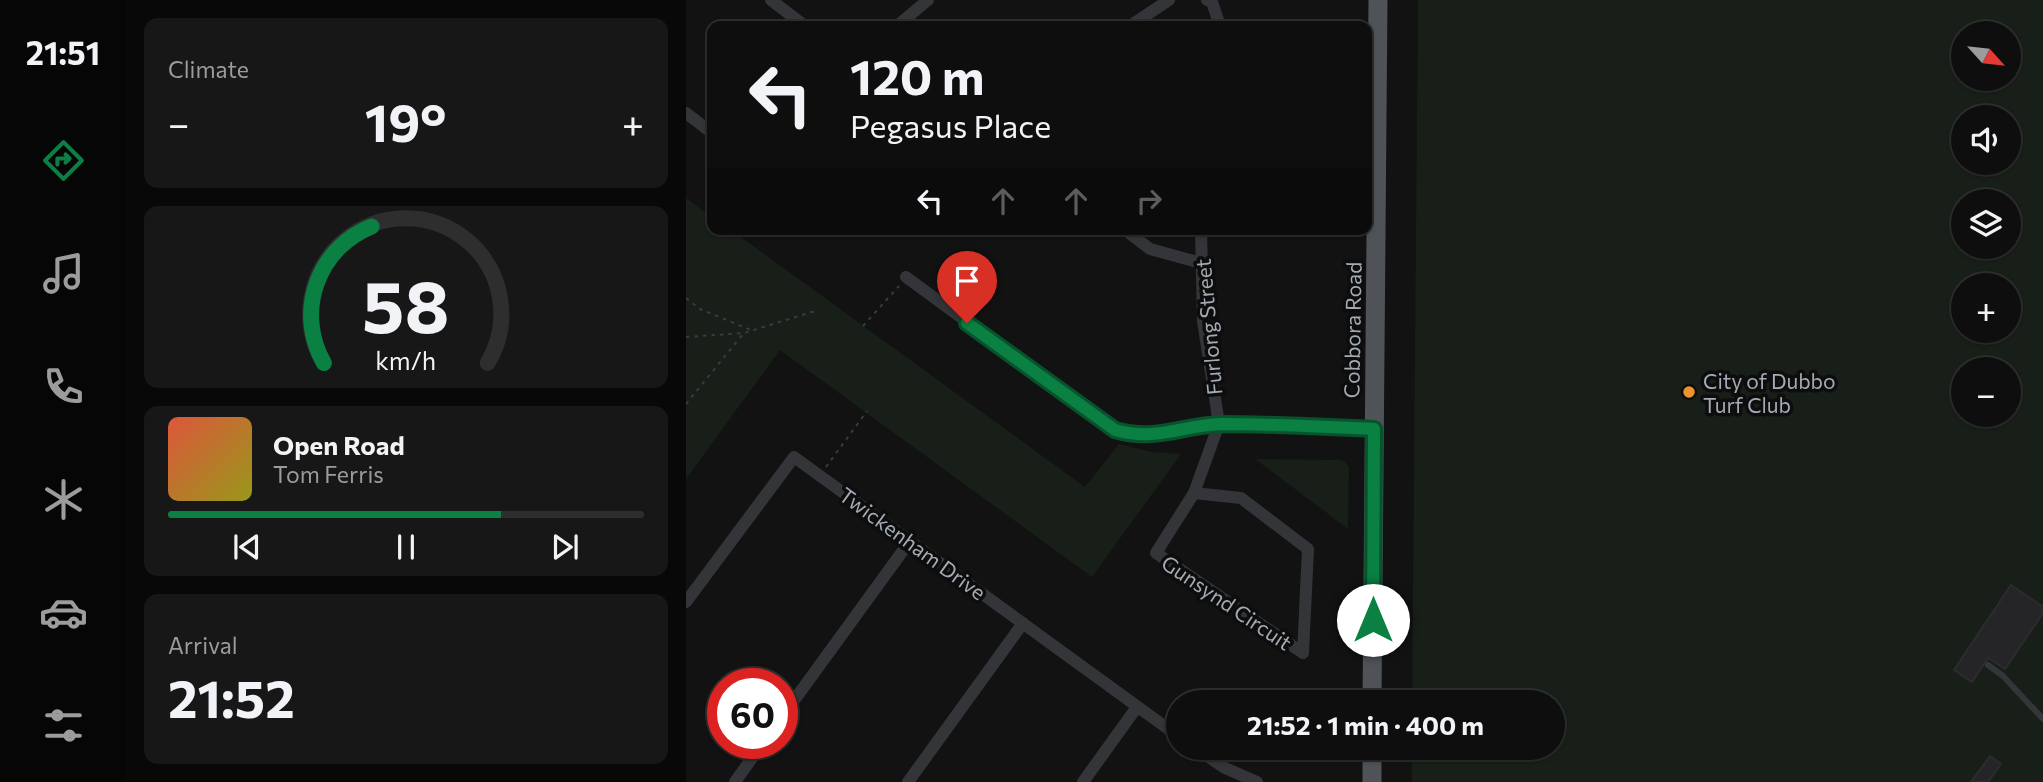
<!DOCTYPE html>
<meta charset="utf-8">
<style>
body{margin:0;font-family:Commissioner,sans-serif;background:#171717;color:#f1f3f6;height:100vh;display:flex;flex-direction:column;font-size:26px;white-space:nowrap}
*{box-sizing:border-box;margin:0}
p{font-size:23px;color:#9b9c9e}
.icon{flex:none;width:38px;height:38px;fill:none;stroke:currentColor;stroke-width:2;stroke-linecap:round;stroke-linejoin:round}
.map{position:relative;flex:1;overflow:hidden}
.details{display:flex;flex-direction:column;gap:18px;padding:18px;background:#080808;width:560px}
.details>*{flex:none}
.banner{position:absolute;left:21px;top:21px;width:665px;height:214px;border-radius:14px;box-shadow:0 2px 5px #0004,0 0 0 2px #2e2e2e;background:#0e0e0e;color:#f1f3f6;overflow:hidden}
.needle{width:46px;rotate:117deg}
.controls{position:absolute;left:1265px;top:21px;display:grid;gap:14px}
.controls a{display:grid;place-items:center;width:70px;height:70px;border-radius:50%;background:#0e0e0e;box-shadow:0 2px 5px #0004,0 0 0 2px #2e2e2e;font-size:35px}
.speed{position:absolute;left:21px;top:668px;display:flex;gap:14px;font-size:35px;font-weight:700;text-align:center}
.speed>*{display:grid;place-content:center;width:91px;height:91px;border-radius:50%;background:#0e0e0e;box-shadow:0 2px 5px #0004,0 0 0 2px #2e2e2e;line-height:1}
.speed .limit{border:10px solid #d22;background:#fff;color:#111}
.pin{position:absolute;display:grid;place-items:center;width:60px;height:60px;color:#fff;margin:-72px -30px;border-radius:50% 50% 50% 0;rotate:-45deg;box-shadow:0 0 7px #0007}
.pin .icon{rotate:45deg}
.me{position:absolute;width:77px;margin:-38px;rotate:0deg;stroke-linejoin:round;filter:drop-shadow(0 0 5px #0008)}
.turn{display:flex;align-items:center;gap:24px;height:147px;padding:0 28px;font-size:32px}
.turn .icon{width:91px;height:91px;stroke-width:2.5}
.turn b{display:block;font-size:49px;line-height:60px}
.lanes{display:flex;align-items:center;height:66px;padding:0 28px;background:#0003;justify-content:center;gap:35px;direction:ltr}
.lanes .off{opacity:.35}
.big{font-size:52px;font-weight:700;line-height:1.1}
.details .widget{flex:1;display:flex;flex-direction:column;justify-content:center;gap:10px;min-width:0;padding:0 24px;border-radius:14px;background:#171717}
.details .dial{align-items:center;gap:0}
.dial svg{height:182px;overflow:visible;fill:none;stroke:#2e2e2e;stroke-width:7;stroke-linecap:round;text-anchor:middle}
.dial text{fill:#f1f3f6;stroke:none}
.song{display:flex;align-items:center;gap:21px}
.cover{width:84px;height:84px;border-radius:10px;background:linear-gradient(135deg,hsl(10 70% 55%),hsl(60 70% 35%))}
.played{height:7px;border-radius:4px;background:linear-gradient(90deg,#0b8043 70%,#2e2e2e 70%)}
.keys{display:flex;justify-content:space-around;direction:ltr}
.heat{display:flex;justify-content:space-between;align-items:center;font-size:38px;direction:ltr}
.trip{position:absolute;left:480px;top:690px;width:399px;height:70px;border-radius:35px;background:#0e0e0e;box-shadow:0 2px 5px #0004,0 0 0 2px #2e2e2e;font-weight:700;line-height:70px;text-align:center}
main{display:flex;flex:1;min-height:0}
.menu{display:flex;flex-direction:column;width:126px;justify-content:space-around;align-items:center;background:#060606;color:#9b9c9e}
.menu .icon{width:49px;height:49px}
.menu .on{color:#0b8043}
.menu b{font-size:32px;color:#f1f3f6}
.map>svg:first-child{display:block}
</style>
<main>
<nav class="menu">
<b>21:51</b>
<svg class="icon on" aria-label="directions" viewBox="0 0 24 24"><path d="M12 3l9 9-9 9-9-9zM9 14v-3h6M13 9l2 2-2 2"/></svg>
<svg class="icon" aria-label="music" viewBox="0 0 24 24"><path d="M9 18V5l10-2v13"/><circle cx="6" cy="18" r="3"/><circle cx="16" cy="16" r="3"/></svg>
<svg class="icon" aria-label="phone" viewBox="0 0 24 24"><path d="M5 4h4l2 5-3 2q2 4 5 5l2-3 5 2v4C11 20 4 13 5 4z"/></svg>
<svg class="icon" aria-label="climate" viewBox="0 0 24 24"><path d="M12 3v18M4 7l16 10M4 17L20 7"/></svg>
<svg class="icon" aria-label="car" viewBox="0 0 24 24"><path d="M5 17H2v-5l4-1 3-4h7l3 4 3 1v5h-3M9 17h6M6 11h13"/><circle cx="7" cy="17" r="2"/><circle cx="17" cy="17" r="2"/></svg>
<svg class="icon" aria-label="filters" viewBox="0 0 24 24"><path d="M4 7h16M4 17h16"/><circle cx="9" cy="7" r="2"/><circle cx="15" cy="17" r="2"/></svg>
</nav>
<section class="details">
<div class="widget"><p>Climate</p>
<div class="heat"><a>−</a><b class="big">19°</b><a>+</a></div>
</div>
<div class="widget dial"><svg viewBox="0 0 100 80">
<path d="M14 69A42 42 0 1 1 86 69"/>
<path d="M14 69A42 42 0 0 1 35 9" stroke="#0b8043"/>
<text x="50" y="56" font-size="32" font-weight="700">58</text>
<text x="50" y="72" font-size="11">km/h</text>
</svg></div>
<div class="widget">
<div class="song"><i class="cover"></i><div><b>Open Road</b><p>Tom Ferris</p></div></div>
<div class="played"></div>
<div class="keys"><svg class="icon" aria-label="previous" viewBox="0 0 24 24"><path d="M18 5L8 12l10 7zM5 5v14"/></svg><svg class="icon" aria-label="pause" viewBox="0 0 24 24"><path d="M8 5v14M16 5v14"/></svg><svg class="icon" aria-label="next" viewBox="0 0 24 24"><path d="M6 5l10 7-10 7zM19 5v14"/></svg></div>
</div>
<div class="widget"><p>Arrival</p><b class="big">21:52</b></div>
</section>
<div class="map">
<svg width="1357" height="782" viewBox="0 0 1357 782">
<rect width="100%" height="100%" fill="#121213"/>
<g fill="#181e18" fill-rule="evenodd">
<path d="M732,0h625v782h-631v-35h140v-45h-140zM1278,33h45v46h-45zM1278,117h45v46h-45zM1278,201h45v46h-45zM1278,285h45v46h-45zM1278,369h45v46h-45z"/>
<path d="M0,198l26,19v12h18l355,258 34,-43 33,8 29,2 -89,123 -312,-227 -94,129z"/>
<path d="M569,459l87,1 7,6 -1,63z"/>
</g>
<g fill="#252527" stroke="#2c2c2f" stroke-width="2">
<path d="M1325,585l32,22v6l-38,56 -17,-11 -16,24 -18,-12z"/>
<path d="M1304,756l11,8 -13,18h-17z"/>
</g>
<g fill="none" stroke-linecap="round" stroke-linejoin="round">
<g stroke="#393c3f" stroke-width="2" stroke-dasharray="3.5 5" stroke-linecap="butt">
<path d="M0,298l14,11 51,21"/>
<path d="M177,326l36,-40"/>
<path d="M0,337l58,-4 71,-22"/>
<path d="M0,404l57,-70"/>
<path d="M140,467l41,-56"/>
</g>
<path stroke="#333538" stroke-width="6" d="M1302,665l15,11 40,43"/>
<g stroke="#333538" stroke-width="12">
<path d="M85,0l34,26"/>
<path d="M521,0l5,2 8,24"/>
<path d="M211,26l31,-26"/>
<path d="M444,26l39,-26"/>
<path d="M0,113l26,20"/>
<path d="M438,229l26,20 51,14"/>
<path d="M220,277l209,153c42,12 67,-5 107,-6 50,0 101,3 152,5"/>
<path d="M508,493l47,5 67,51 -5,104 -147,-100 38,-60 25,-69 -16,-103 -2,-92"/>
<path d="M0,602l108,-145 384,279"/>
<path d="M96,717l128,-176"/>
<path d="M508,747l31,21 32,14"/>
<path d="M49,782l27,-38"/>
<path d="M222,782l115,-159"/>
<path d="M397,782l54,-75"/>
</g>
<g stroke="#4f5257" stroke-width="19">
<path d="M686,702l6,-702"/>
<path d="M686,782v-35"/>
</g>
</g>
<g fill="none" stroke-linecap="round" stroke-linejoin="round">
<defs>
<path id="route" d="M281,323l148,107c42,12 67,-5 107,-6 50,0 101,3 152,5l-1,191"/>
</defs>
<use href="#route" stroke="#07532c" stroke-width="18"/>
<use href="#route" stroke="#0b8043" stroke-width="12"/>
</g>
<circle fill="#ee9230" stroke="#0d0d0e" stroke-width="2.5" cx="1003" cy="392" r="7"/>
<g text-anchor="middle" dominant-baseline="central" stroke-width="7" stroke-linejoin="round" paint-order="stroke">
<g font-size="21" fill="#a4abb4" stroke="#0d0d0e">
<text transform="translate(522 327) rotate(-95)">Furlong Street</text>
<text transform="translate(666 330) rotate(-89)">Cobbora Road</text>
<text transform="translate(227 543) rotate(36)">Twickenham Drive</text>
<text transform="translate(541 602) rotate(34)">Gunsynd Circuit</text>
</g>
<g font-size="21" fill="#a4abb4" stroke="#0d0d0e" text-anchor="start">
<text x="1017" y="380">City of Dubbo<tspan x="1017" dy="24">Turf Club</tspan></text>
</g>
</g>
</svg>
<div class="controls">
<a><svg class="needle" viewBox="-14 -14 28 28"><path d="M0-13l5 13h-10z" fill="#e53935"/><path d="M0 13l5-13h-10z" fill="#9b9c9e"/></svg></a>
<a><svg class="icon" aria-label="sound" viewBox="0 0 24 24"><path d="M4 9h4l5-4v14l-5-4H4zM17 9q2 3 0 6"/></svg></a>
<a><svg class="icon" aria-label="layers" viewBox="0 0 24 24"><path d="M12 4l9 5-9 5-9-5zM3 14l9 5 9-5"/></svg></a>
<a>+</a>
<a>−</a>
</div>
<div class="speed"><div class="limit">60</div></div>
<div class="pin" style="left:281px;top:323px;background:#d93025"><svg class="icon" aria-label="arrive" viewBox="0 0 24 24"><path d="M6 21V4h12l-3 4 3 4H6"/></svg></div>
<svg class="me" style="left:687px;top:620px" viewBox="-20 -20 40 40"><circle r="19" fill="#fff"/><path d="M0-13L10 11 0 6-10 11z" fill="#0b8043"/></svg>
<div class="trip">21:52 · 1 min · 400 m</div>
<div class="banner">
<div class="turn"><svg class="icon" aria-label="left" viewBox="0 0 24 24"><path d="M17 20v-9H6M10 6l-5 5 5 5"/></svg><div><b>120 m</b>Pegasus Place</div></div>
<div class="lanes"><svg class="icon" aria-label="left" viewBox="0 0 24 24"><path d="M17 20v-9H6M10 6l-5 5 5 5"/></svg><svg class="icon off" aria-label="ahead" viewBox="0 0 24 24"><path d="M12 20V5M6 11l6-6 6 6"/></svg><svg class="icon off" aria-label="ahead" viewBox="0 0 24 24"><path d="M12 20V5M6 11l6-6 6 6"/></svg><svg class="icon off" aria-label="right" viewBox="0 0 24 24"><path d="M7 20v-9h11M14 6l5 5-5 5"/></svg></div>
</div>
</div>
</main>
